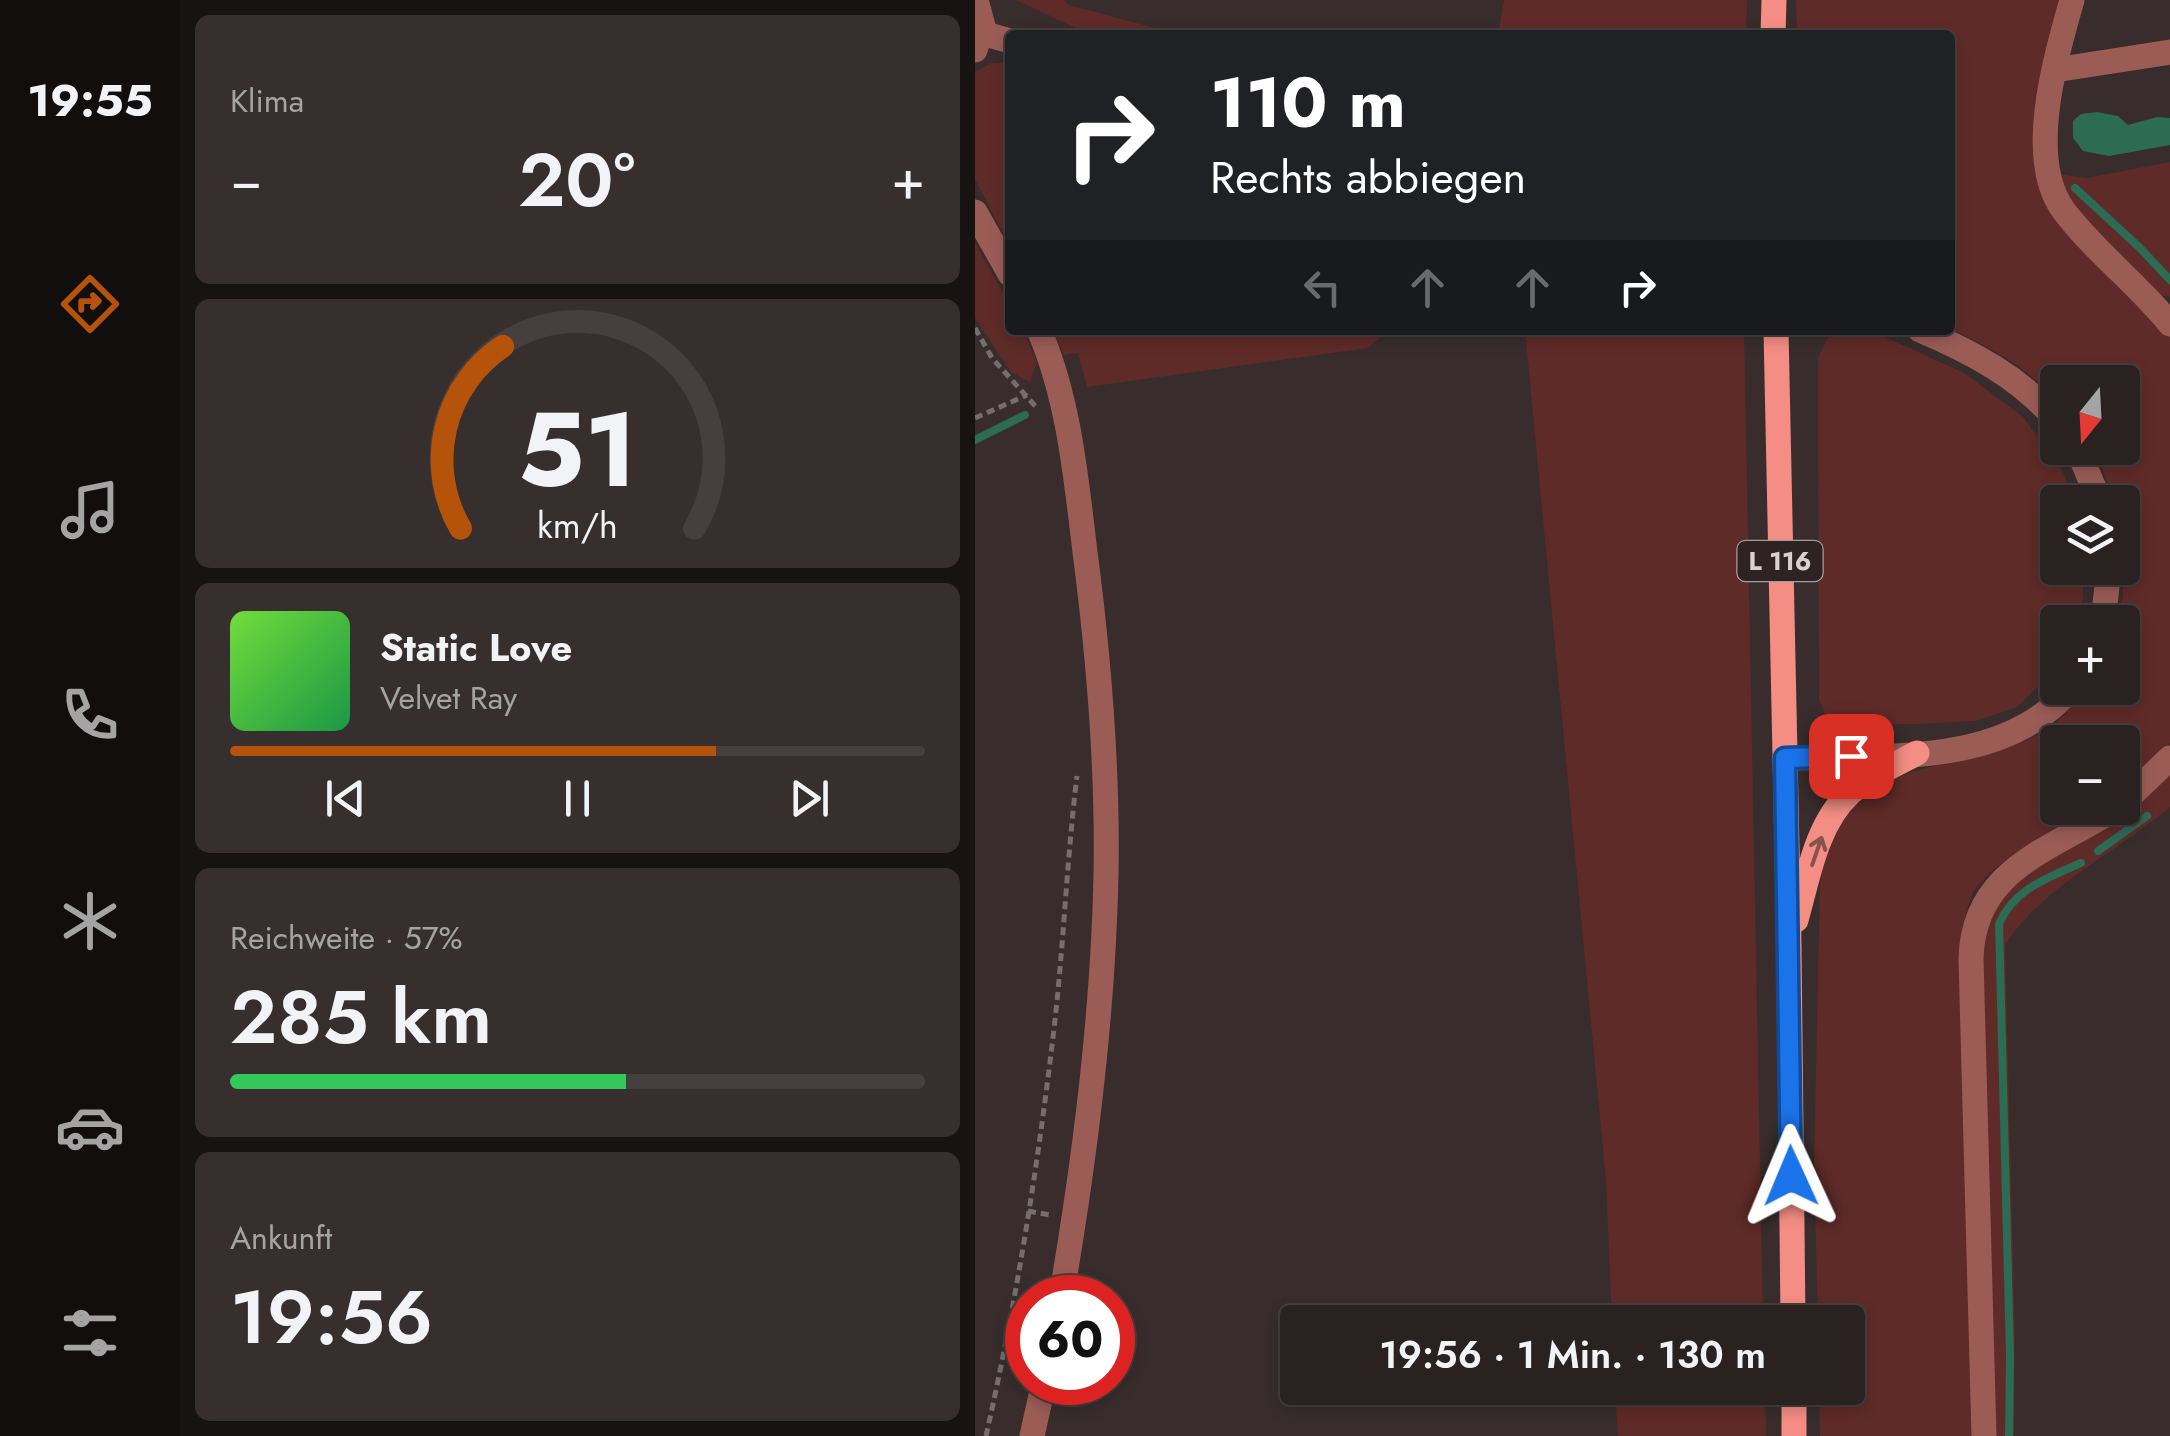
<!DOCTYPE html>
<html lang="de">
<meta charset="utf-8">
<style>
body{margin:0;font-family:Jost,sans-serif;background:#362f2e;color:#f1f3f6;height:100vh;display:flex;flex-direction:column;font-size:38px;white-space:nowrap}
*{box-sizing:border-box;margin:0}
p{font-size:32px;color:#a5a4a5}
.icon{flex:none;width:55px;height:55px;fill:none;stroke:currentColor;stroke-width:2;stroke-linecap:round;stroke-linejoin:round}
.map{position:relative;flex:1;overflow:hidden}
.panel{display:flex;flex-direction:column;gap:15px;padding:15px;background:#171312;width:795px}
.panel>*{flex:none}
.hud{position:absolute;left:30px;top:30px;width:950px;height:305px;border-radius:10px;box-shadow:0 5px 15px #0003,0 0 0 2px #463f3f;background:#202124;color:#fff;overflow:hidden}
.needle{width:65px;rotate:198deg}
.tools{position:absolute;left:1065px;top:365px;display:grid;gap:20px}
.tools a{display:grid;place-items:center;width:100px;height:100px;border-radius:10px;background:#2a2221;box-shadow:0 5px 15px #0003,0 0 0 2px #463f3f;font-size:50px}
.speed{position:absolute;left:30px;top:1275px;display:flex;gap:20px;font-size:50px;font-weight:700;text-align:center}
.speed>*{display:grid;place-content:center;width:130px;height:130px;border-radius:50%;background:#2a2221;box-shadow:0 5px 15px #0003,0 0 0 2px #463f3f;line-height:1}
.speed .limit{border:15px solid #d22;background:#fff;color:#111}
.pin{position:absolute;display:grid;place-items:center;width:85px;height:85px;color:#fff;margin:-42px;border-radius:20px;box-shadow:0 5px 15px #0006}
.me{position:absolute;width:110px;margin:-55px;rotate:359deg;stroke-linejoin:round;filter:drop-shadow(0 0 8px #0008)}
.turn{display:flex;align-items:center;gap:35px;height:210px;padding:0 40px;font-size:45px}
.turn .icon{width:130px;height:130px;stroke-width:2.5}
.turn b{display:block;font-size:70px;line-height:85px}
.lanes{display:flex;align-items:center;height:95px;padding:0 40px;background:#0003;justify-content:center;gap:50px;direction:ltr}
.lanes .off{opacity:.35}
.big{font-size:75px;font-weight:600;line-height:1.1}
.panel .tile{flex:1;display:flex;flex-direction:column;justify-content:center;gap:15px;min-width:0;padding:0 35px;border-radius:15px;background:#362f2e}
.panel .dial{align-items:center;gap:0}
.dial svg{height:260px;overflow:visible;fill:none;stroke:#463f3f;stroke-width:7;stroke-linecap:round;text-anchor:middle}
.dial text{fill:#f1f3f6;stroke:none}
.song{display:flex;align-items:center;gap:30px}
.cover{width:120px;height:120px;border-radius:15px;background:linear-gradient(135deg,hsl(100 70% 55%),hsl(140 70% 35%))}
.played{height:10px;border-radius:5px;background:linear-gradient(90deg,#b45309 70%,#463f3f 70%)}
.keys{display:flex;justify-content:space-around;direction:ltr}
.heat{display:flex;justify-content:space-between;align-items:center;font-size:55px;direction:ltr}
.charge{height:15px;border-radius:8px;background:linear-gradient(90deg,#34c759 57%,#463f3f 0)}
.trip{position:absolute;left:305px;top:1305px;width:585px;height:100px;border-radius:10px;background:#2a2221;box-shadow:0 5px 15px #0003,0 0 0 2px #463f3f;font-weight:600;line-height:100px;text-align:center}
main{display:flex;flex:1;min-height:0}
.tabs{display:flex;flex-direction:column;width:180px;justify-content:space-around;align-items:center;background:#110e0d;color:#a5a4a5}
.tabs .icon{width:70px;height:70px}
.tabs .current{color:#b45309}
.tabs b{font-size:45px;color:#f1f3f6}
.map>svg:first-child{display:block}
</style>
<main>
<nav class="tabs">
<b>19:55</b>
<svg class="icon current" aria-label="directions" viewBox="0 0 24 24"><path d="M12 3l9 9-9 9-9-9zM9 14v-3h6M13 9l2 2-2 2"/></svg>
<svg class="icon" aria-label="music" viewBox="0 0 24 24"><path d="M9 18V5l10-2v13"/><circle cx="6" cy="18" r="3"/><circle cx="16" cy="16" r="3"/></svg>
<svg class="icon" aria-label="phone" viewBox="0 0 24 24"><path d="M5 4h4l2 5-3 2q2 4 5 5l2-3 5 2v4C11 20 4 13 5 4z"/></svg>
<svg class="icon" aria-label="climate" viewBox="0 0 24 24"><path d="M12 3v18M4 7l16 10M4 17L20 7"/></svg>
<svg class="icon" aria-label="car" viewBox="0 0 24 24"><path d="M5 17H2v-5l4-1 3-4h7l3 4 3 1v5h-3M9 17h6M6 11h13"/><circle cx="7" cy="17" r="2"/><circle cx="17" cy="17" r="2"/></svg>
<svg class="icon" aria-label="filters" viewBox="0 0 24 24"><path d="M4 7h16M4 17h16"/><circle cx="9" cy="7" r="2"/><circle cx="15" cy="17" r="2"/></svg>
</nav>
<section class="panel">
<div class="tile"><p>Klima</p>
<div class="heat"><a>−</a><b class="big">20°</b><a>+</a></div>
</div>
<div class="tile dial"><svg viewBox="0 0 100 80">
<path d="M14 69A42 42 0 1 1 86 69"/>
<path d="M14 69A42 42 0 0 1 27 13" stroke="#b45309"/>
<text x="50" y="56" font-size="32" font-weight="700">51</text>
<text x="50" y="72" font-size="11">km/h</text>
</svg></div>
<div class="tile">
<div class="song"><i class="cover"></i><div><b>Static Love</b><p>Velvet Ray</p></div></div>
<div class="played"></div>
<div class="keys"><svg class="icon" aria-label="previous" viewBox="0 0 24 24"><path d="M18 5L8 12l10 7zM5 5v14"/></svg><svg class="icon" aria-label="pause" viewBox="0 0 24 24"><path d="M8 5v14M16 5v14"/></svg><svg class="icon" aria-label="next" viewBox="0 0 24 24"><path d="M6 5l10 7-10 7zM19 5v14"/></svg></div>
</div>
<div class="tile"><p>Reichweite · 57%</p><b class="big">285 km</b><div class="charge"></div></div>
<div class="tile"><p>Ankunft</p><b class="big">19:56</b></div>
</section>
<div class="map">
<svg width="1195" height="1436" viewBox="0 0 1195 1436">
<rect width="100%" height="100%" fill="#382d2c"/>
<g fill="#5f2b28">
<path d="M41,0h47l6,5 112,30h-90z"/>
<path d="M529,0h243l-1,35h-248z"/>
<path d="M821,0h267l-20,174 127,162v407l-17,21 -30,24v-46h-66v66h34c-32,19 -97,52 -117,83 -6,10 -8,26 -12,37l14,508h-156l-1,-48h28v-66h-29l-4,-155 6,-283c5,-26 12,-57 30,-78 39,-44 142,-43 194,-75 18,-11 31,-28 44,-43h35v-66h-5l5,-26v-94h-7l-23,-54h30v-66h-66v18c-30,-32 -67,-54 -107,-71v-294h-153z"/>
<path d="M17,63h18v184l-35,-68v-107z"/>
<path d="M1195,162v135l-12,-2 -73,-68 -27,-53 29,4z"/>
<path d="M0,243l35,62v25h13l14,32 -7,20 -19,-10 -36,-54z"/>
<path d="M78,330h336l-21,18 -281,39 -9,-34 -14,2z"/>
<path d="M550,330h219l19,992h-151l-6,-142z"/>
<path d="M856,330h39l94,43 59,44 40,55 10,30h-16v66h26v30l-8,24h-18v40l-7,13 -33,32 -42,14 -56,3 -74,1 -19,-9 -7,-16 -1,-341z"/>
<path d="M1195,767v40c-49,42 -134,84 -165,139l10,393 -1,97h-26l-11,-483 14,-51z"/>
<path d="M640,1388h150l1,48h-148z"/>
</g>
<path fill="#2c6b54" d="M1122,112l21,4 10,9 29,-8 13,1v27l-61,11 -26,-5 -10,-13v-17l8,-7z"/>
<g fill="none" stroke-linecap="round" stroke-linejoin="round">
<g stroke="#2c6b54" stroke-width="8">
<path d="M1100,188l65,60 30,32"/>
<path d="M0,440l50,-25"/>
<path d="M1123,851l49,-35"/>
<path d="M1034,1436l1,-80 -11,-432c15,-35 48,-46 82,-61"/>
</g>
<g stroke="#776d6c" stroke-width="5" stroke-dasharray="8 5" stroke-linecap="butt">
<path d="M0,328l17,30 45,50"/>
<path d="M0,418l52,-23"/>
<path d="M53,1211l22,4"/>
<path d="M11,1436c31,-137 53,-277 69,-416 9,-81 12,-163 22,-244"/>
</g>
<g stroke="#9b5c56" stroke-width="25">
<path d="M1097,0c-16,57 -47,159 -8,211 31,41 74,73 106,113"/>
<path d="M7,33l28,8"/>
<path d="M0,50l8,-24 -7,-26"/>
<path d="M1080,70l115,-18"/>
<path d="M0,212l35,62"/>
<path d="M64,330c30,69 37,148 46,222 14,107 23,216 21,324 -3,141 -21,283 -45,422"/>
<path d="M945,330c52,22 101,48 137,91"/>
<path d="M1102,448l23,54"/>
<path d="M1128,622l6,-54"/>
<path d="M810,758c94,-3 220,11 286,-70"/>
<path d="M1148,803l47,-45"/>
<path d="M57,1436l12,-54"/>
<path d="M1009,1436l-13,-477c2,-91 81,-109 145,-151"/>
</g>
<g stroke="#f48d84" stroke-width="25">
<path d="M798,35l1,-35"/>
<path d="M801,330l13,614 4,378"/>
<path d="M821,920c12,-42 20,-96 54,-127 19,-17 45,-28 67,-40"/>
<path d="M819,1388v48"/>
</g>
</g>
<defs><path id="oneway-shaft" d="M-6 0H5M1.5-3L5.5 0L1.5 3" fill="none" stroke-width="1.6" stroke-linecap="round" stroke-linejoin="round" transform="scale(2.5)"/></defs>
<use stroke="#87534e" href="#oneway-shaft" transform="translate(842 851) rotate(-71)"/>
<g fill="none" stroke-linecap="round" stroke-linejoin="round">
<defs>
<path id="route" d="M816,1176l-6,-418 66,-2"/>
</defs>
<use href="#route" stroke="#114b97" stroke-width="25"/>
<use href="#route" stroke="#1a73e8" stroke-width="18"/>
</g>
<g text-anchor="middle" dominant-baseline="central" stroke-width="10" stroke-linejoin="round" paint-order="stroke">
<rect fill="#2e2322" stroke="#a59d9c" stroke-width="2.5" x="762.5" y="541" width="85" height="40" rx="8"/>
<g font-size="25" font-weight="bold" fill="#d8d1d0">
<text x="805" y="561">L 116</text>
</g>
</g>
</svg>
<div class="tools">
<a><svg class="needle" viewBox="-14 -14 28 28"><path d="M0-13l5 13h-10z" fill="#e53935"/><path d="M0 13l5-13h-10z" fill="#a5a4a5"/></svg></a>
<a><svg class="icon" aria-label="layers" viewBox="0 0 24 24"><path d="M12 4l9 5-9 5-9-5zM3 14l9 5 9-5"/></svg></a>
<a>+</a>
<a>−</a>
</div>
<div class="speed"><div class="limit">60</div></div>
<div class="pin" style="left:876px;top:756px;background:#d93025"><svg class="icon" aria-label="arrive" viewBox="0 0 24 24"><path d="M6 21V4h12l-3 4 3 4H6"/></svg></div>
<svg class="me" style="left:816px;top:1176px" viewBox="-20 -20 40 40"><path d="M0-17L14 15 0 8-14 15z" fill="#1a73e8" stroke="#fff" stroke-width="4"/></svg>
<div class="trip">19:56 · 1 Min. · 130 m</div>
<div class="hud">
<div class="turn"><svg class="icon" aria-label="right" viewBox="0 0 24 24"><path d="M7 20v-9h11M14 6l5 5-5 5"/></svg><div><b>110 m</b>Rechts abbiegen</div></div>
<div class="lanes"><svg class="icon off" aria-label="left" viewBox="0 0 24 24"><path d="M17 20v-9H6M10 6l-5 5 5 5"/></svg><svg class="icon off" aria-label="ahead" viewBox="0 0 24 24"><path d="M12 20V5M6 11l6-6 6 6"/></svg><svg class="icon off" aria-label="ahead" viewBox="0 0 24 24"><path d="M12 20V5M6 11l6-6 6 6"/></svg><svg class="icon" aria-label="right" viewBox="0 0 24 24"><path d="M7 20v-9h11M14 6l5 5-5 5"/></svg></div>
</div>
</div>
</main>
